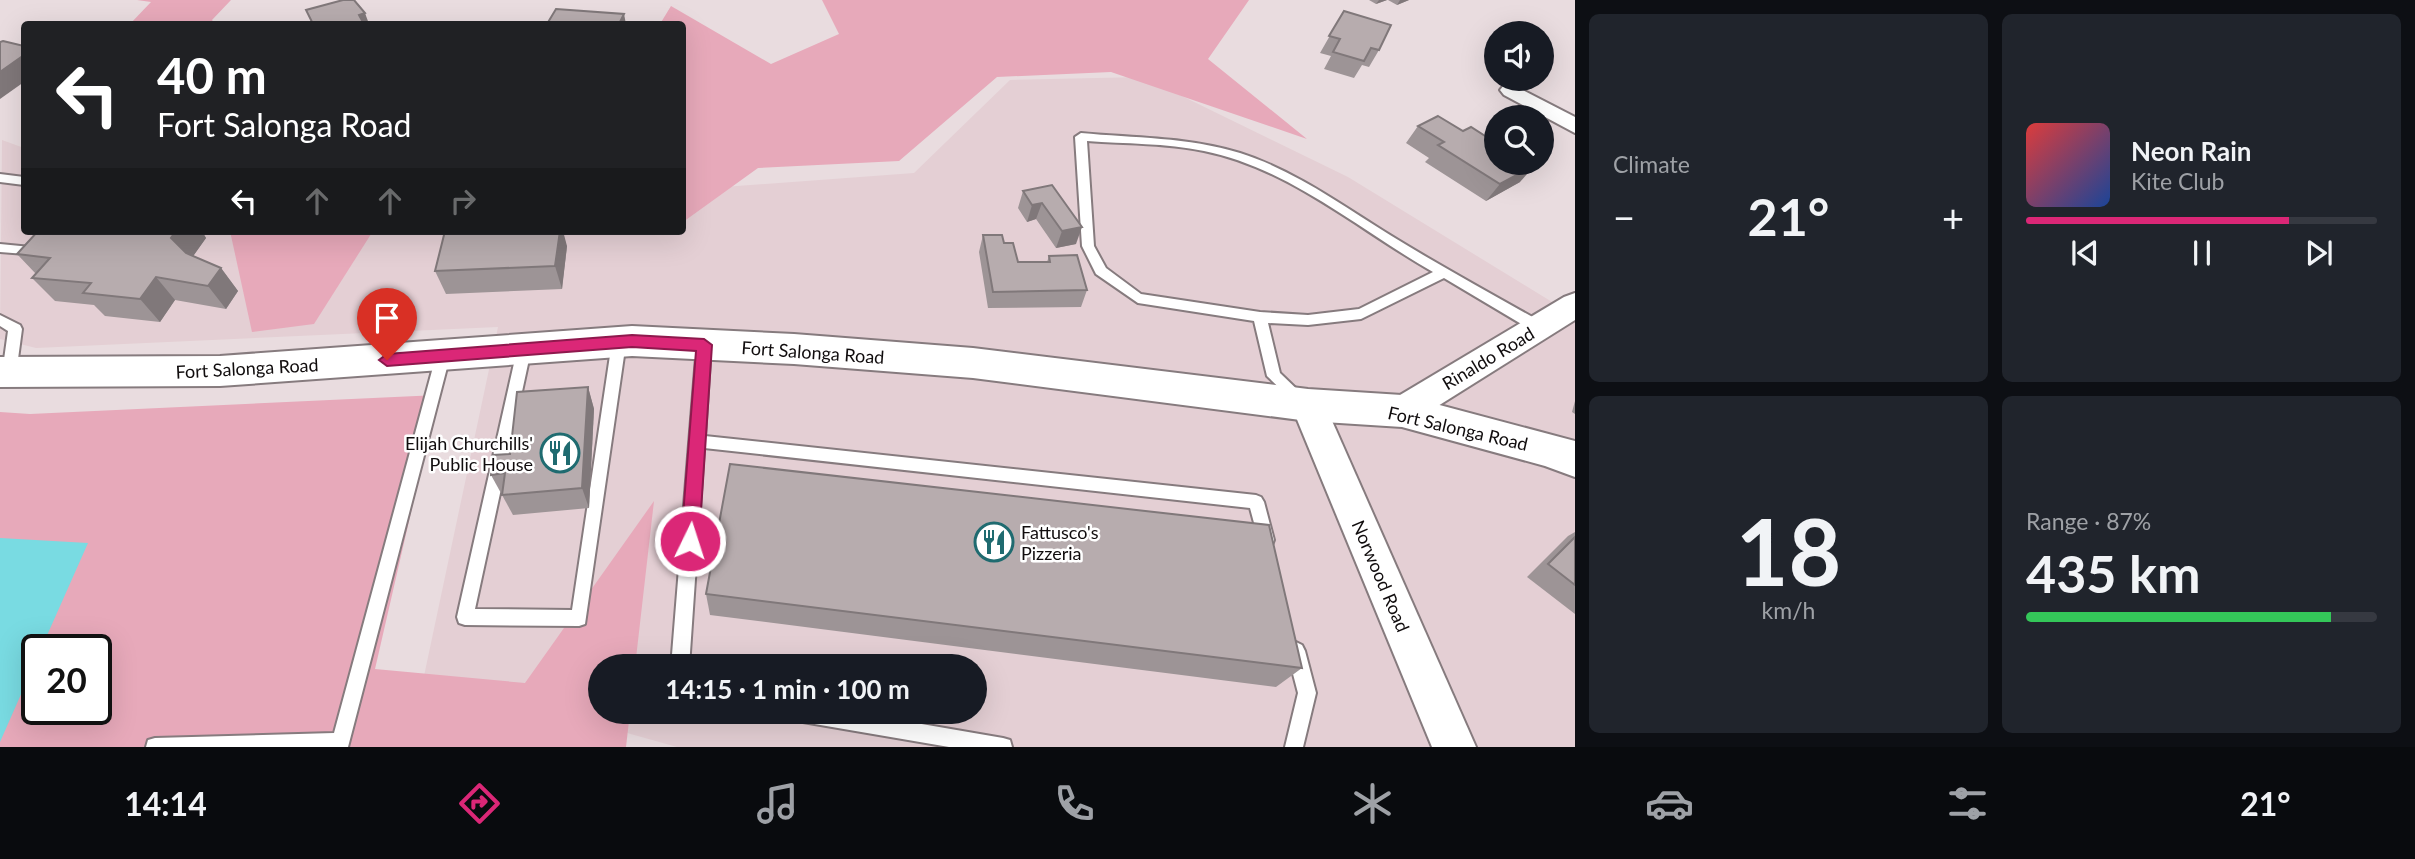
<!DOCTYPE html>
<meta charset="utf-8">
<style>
body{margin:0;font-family:Lato,sans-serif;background:#20242c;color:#f1f3f6;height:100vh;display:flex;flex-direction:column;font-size:26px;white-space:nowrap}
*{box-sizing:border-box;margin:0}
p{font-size:23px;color:#9ea1a6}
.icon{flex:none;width:38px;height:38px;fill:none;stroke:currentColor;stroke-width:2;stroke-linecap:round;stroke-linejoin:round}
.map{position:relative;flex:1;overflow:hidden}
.details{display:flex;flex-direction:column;gap:14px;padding:14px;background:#0d0f14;width:840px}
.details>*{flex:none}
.hud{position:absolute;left:21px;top:21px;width:665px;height:214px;border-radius:7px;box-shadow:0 7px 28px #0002;background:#202124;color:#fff;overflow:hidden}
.tools{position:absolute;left:1484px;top:21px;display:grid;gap:14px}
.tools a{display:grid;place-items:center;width:70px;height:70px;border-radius:50%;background:#171b24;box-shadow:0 7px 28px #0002;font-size:35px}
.speed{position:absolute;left:21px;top:634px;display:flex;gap:14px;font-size:35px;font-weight:700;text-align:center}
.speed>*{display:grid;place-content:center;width:91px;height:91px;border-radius:50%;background:#171b24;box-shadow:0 7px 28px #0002;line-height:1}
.speed .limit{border:4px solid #111;border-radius:10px;background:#fff;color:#111}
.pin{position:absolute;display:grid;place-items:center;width:60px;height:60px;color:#fff;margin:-72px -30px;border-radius:50% 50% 50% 0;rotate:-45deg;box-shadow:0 0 7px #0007}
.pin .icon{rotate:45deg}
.me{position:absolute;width:77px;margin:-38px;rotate:4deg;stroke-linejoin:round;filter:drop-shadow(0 0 5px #0008)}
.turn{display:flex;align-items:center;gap:24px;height:147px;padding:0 21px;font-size:32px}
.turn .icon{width:91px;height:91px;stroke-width:2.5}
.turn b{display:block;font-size:49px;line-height:60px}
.lanes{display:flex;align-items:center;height:66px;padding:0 21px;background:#0003;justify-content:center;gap:35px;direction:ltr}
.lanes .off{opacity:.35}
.big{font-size:52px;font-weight:700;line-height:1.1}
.details .card{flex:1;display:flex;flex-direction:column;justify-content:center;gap:10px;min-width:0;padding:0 24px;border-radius:10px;background:#20242c}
.details .dial{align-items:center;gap:0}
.dial b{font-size:91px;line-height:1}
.song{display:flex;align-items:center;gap:21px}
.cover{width:84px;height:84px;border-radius:10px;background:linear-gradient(135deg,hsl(0 70% 55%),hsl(220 70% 35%))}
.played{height:7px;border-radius:4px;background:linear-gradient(90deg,#db2777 75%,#363941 75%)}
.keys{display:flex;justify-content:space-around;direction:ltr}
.heat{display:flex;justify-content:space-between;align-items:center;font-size:38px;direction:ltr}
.charge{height:10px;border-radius:5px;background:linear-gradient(90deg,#34c759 87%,#363941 0)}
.details .tiles{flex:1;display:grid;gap:14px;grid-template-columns:repeat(2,1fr)}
.trip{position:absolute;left:588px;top:654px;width:399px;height:70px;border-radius:35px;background:#171b24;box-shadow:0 7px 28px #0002;font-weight:700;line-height:70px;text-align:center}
.tabs{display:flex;height:112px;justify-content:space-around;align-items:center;background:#090b0e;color:#9ea1a6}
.tabs .icon{width:49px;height:49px}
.tabs .on{color:#db2777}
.tabs b{font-size:32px;color:#f1f3f6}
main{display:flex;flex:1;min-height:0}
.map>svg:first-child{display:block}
</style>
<main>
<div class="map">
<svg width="1575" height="747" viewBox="0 0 1575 747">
<rect width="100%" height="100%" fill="#e9dcdf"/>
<path fill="#e4cfd4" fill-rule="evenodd" d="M1143,77l205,100 227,139v431h-898l-253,-71 74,-349 -462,21 -36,-9 2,-199 22,8v83h658l1,-41 231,-17 96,-93zM600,667h375v45h-375z"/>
<g fill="#e7a9ba" fill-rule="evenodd">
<path d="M137,0h94l-19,20 3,4h-85l21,-22z"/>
<path d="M822,0h427l-41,59 99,80 -196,-67 -114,5 -98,84 -141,7 -75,54 -1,-198h-22l11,-18 100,58 68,-30z"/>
<path d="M230,231h143l-59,93 -62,8z"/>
<path d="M438,395l-63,274 150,14 129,-182 -19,166h-35v45h30l-4,35h-626v-335l30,2zM37,649h59v60h-59z"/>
</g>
<path fill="#79dbe2" d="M0,538l88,5 -47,106h-4v9l-37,84z"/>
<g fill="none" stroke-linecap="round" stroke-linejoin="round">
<defs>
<g id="service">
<path d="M1081,133c53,5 107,4 159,20 54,17 102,52 150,82 50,31 102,59 153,88l2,4 -7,5 -5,-1 -89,-53 -83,41 -53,6 -40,-2 12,50 26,25 -2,4h-10l-27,-26 -13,-55 -116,-18 -42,-29 -14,-28 -7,-109zM1087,141c38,3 79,2 117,10 85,17 155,79 229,121l-74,37 -51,6 -48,-3 -119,-18 -35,-26 -12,-22z"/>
<path d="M0,174l24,3v8l-24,-3z"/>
<path d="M46,231h13l-21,24 -38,-3v-8l31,3z"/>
<path d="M0,315l20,10 2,4 -6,45 -2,4h-10l-2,-4 6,-43 -8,-5z"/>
<path d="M619,337l7,5 -41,282 -6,2 -114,-1 -6,-2 -2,-6 60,-267 2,-4h10l2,4 -56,259 97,1 40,-268z"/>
<path d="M704,340l7,5 -6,91 551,59 5,2 3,5 10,38 -2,5 -6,2 -6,-2 -10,-37 -546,-60 -15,219h-18l26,-322z"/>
<path d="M443,351l5,1 2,4 -102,391h-202l2,-7 7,-2 179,-5 102,-377 2,-4z"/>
<path d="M1296,642l6,3 3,6 11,42 -13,54h-18l13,-54 -11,-42 3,-6z"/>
<path d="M788,712h64l151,26 7,2 2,7h-63l-152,-26 -6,-3z"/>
</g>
<path id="minor" d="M1511,84l64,33v16l-71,-38 -4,-5 4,-5z"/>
<g id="tertiary">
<path d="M1575,293v27l-161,101 -12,4 -12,-4 -5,-10 5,-10 174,-104z"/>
<path d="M1308,391l12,4 5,10 151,342h-44l-141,-342 5,-10z"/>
</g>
<path id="primary" d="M632,326l162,8 179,14 335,41 94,6 173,46v36l-30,-11 -143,-39 -94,-6 -335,-43 -179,-14 -162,-8 -412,30 -220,1v-30l220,-1z"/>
</defs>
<use href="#service" stroke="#867b7e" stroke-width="4"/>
<use href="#minor" stroke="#867b7e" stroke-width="4"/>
<use href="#tertiary" stroke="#867b7e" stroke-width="4"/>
<use href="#primary" stroke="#867b7e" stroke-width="4"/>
<use href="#service" fill="#fff" fill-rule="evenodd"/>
<use href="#minor" fill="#fff" fill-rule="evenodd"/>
<use href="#tertiary" fill="#fff" fill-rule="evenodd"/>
<use href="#primary" fill="#fff" fill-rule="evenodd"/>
</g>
<g fill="#9d9496">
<path d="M1369,0h18l-11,4z"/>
<path d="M1388,0h21l-12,5z"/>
<path d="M1344,11l35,39 -10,17 -7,-2 -8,13 -30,-9 7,-13 -11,-3z"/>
<path d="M1418,126l102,56 -34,19 -61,-39 4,-4 -23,-15z"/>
<path d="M1052,185l24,59 -20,4 -20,-29 -9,3 -9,-14 5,-17z"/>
<path d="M38,231h166l-1,2 3,5 -13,18 28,12 17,23 -12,18 -51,-9 -15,22 -55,-6 -11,-11 -39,-4 -23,-23 4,-4 -19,-20z"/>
<path d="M983,235l21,8 14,19h29l2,-6 38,34 -6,17 -93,1 -9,-56z"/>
<path d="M567,246l-5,43 -116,5 -11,-23z"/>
<path d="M588,387l6,22 -5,99 -76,7 -22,-40 19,-21z"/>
<path d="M1575,401v13l-3,-2z"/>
<path d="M1575,532v82l-48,-37 41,-41z"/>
<path d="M706,594l596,74 -26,19 -566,-72z"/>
</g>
<g fill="#80787a">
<path d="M1379,0h8l-11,4z"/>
<path d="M1400,0h9l-12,5z"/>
<path d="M365,13l4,11h-6l-4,-9z"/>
<path d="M624,14l2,10h-7z"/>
<path d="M24,55v27l-24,17v-27z"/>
<path d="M1535,165l-15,17 -34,19 14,-17z"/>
<path d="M1042,203l-6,16 -9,3 5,-17z"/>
<path d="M1082,227l-6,17 -20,4 6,-17z"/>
<path d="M176,231h28l-1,2 3,5 -17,24 -18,-24z"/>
<path d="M560,231h3l4,15 -5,43 -7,-23z"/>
<path d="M221,268l17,23 -12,18 -18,-23z"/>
<path d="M156,277l19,23 -15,22 -20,-23z"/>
<path d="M588,387l6,22 -5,99 -7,-20z"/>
</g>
<g fill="#b7acae" stroke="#80787a" stroke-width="2">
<path d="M343,0h11l11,13 -6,2 5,9h-51l-7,-14z"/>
<path d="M556,9l68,5 -5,10h-72z"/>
<path d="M1344,11l47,14 -12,25 -8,-2 -7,13 -31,-9 7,-13 -11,-3z"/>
<path d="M3,41l21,5v9l-24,17v-30z"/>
<path d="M1438,116l25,15 8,-4 25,16v20h34l5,2 -35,19 -62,-39 6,-3 -26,-16z"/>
<path d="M1052,185l30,42 -20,4 -20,-28 -10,2 -9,-14z"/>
<path d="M38,231h138l-5,7 15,15 35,15 -13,18 -52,-9 -16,22 -57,-6 8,-10 -59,-5 18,-20 -33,-4z"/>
<path d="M445,231h115l-5,35 -120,5z"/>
<path d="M983,235h19l2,8h9l5,19h32l-1,-6 28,-1 10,35 -94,2z"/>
<path d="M588,387l-6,101 -80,7 3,-22 -14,2 2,-20 17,-1 7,-62z"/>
<path d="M730,464l539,61 33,143 -596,-74z"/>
<path d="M1575,537v48l-27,-21z"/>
</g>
<path fill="#db2777" stroke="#8e194d" stroke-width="2" d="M632,335l72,4 8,6 -13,196 -3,6 -6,3 -7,-3 -2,-6 15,-190 -64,-4 -245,19 -8,-6 8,-6z"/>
<defs>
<symbol id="restaurant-ring" viewBox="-11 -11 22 22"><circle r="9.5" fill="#fff" stroke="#1f6b70" stroke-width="1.5"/><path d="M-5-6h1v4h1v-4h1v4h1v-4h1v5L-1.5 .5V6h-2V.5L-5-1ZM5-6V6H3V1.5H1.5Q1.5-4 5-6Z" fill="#1f6b70"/></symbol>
</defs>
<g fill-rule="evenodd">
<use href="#restaurant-ring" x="538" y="431" width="44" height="44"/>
<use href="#restaurant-ring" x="972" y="520" width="44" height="44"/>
</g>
<g text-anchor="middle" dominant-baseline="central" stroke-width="5" stroke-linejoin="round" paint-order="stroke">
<g font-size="18" fill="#100c0d" stroke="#fff">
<text transform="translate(813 352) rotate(4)">Fort Salonga Road</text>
<text transform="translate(1488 358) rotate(-31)">Rinaldo Road</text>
<text transform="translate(247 368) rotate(-3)">Fort Salonga Road</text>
<text transform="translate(1458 428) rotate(13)">Fort Salonga Road</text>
<text transform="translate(1381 576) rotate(67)">Norwood Road</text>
</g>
<g font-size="18" fill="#100c0d" stroke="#fff" text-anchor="end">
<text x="533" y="443">Elijah Churchills'<tspan x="533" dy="21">Public House</tspan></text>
<text x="1021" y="532" text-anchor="start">Fattusco's<tspan x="1021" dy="21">Pizzeria</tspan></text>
</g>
</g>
</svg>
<div class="tools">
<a><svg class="icon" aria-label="sound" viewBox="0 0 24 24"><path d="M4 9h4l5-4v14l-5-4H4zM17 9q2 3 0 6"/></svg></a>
<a><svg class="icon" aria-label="search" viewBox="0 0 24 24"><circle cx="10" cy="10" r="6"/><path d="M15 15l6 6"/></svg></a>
</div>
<div class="speed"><div class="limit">20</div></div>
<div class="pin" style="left:387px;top:360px;background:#d93025"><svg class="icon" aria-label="arrive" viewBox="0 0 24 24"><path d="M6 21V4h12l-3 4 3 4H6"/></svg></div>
<svg class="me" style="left:690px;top:541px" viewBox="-20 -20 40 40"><circle r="17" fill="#db2777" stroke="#fff" stroke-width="3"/><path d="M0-11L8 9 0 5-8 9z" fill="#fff"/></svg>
<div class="trip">14:15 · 1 min · 100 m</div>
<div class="hud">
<div class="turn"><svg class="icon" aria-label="left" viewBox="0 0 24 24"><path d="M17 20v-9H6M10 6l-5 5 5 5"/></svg><div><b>40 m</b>Fort Salonga Road</div></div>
<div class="lanes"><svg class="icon" aria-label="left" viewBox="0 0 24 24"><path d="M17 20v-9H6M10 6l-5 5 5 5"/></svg><svg class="icon off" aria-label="ahead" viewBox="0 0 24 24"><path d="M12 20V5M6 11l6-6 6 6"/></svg><svg class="icon off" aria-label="ahead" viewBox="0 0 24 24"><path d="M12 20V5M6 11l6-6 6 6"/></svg><svg class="icon off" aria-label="right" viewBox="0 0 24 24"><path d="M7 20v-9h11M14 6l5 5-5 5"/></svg></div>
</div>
</div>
<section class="details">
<div class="tiles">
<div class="card"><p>Climate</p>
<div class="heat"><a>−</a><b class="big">21°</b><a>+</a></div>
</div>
<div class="card">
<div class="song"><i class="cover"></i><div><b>Neon Rain</b><p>Kite Club</p></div></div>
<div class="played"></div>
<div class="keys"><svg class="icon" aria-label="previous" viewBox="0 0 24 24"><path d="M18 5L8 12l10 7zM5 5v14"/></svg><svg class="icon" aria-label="pause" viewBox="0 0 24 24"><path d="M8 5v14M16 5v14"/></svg><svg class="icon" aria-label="next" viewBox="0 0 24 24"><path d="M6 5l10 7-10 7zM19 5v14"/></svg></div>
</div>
<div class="card dial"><b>18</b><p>km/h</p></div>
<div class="card"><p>Range · 87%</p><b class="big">435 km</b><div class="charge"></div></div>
</div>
</section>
</main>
<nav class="tabs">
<b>14:14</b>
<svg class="icon on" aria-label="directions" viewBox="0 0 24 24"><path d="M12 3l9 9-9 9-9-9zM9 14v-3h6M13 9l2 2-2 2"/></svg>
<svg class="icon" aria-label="music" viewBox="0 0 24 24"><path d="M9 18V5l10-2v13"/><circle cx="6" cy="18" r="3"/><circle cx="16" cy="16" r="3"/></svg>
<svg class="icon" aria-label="phone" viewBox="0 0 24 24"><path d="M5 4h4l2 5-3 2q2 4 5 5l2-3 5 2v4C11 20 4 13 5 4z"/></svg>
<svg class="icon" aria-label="climate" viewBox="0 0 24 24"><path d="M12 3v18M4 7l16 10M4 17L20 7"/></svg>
<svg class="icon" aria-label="car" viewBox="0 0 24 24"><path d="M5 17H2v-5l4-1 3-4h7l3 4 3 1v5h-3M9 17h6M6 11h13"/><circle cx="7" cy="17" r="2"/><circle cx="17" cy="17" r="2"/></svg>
<svg class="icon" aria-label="filters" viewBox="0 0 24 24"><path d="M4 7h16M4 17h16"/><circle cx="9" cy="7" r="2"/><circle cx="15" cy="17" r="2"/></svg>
<b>21°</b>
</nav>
